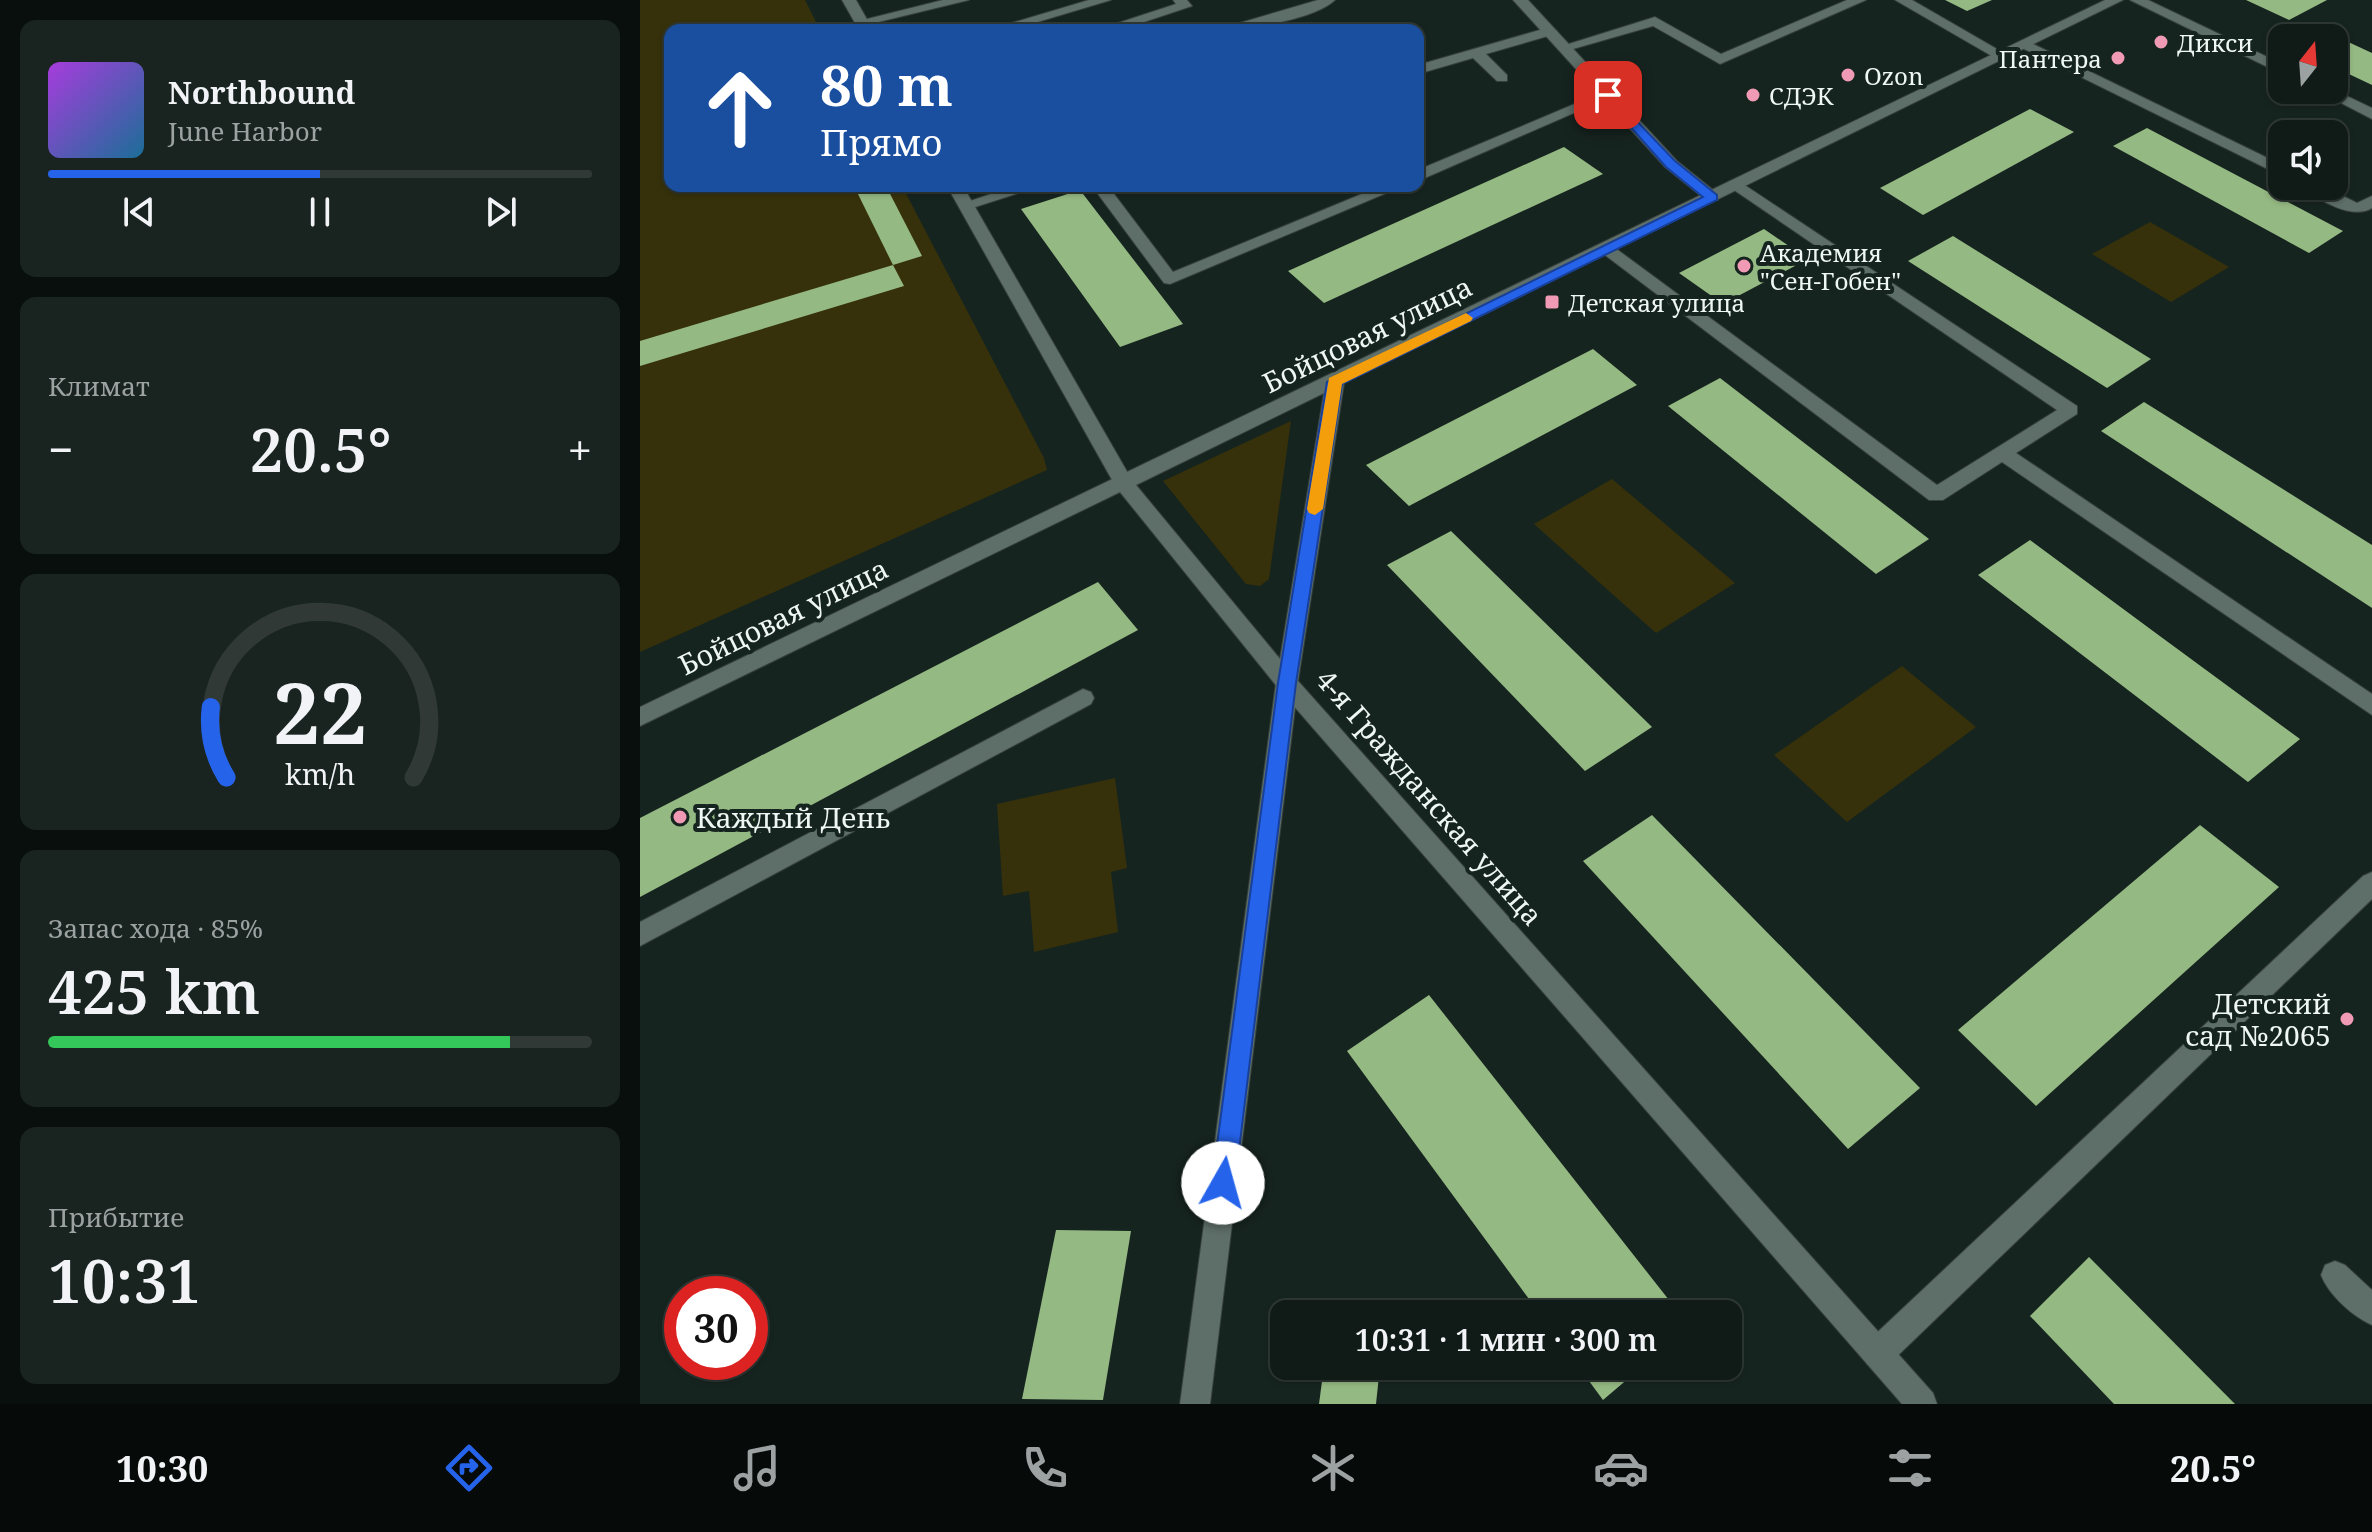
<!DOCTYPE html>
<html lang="ru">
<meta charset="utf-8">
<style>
body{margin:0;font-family:"Noto Serif",serif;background:#192420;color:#f1f3f6;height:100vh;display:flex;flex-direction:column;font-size:30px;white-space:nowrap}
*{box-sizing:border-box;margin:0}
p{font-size:26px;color:#9ca1a1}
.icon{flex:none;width:44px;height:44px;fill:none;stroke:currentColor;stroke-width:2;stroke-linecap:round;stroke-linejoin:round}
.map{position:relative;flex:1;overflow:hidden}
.sheet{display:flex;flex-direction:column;gap:20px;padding:20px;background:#090f0d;width:640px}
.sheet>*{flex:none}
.guide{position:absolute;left:24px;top:24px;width:760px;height:168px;border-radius:16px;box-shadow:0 2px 6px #0004,0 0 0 2px #303936;background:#1a4fa0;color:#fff;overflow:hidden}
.needle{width:52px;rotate:17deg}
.tools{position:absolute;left:1628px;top:24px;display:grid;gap:16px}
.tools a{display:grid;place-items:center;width:80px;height:80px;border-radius:16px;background:#101b17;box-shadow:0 2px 6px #0004,0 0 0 2px #303936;font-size:40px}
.speed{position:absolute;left:24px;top:1276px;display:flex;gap:16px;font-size:40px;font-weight:700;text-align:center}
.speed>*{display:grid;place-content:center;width:104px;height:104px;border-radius:50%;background:#101b17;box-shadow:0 2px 6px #0004,0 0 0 2px #303936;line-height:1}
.speed .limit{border:12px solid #d22;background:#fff;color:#111}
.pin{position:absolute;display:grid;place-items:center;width:68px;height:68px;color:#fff;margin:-34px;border-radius:16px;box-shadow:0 4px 12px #0006}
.me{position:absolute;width:88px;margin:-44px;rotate:7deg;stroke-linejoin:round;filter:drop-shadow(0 0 6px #0008)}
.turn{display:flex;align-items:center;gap:28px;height:168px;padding:0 24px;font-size:36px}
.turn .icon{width:104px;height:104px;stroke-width:2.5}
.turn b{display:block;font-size:56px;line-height:68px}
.big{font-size:60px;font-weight:600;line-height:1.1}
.sheet .tile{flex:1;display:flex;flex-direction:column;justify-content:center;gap:12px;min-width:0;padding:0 28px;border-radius:16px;background:#192420}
.sheet .dial{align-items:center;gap:0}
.dial svg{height:208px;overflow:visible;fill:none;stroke:#303936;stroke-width:7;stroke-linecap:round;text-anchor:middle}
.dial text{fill:#f1f3f6;stroke:none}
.song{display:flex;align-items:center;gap:24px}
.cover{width:96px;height:96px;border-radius:12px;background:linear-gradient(135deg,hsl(280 70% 55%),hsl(200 70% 35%))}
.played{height:8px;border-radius:4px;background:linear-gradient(90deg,#2563eb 50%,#303936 50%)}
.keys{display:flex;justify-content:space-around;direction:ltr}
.heat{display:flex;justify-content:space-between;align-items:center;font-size:44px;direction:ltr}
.charge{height:12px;border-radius:6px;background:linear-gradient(90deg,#34c759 85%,#303936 0)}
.trip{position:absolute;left:630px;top:1300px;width:472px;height:80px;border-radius:16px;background:#101b17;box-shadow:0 2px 6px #0004,0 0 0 2px #303936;font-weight:600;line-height:80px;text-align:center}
.dock{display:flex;height:128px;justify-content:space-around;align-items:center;background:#060b09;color:#9ca1a1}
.dock .icon{width:56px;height:56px}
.dock .current{color:#2563eb}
.dock b{font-size:36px;color:#f1f3f6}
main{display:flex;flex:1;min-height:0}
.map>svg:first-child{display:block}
</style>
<main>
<section class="sheet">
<div class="tile">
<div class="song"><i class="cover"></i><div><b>Northbound</b><p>June Harbor</p></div></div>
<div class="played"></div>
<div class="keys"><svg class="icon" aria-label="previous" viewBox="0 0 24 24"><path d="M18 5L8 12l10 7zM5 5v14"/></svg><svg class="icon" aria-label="pause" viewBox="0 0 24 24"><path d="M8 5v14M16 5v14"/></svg><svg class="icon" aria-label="next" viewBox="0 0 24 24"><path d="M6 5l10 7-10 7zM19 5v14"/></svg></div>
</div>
<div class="tile"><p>Климат</p>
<div class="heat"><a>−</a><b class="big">20.5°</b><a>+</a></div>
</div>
<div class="tile dial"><svg viewBox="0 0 100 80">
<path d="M14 69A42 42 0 1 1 86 69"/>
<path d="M14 69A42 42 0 0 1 8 42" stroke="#2563eb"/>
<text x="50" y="56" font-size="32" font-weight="700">22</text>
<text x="50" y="72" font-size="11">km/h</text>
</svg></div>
<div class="tile"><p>Запас хода · 85%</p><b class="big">425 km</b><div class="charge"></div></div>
<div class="tile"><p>Прибытие</p><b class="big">10:31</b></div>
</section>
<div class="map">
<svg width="1732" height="1404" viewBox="0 0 1732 1404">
<rect width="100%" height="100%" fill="#16241f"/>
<g fill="#36310b">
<path d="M0,0h165l15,30h-150v156h232l142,272 3,12 -407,182z"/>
<path d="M1510,222l79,45 -58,35 -79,-48z"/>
<path d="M651,421l-22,158 -9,7 -14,-2 -83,-103z"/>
<path d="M972,479l123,104 -79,50 -122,-109z"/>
<path d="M1262,666l74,61 -129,95 -73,-67z"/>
<path d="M475,778l12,90 -16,4 7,60 -84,20 -5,-61 -26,5 -6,-92z"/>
</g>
<g fill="#95b983">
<path d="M1305,0h47l-25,11z"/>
<path d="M1606,0h81l-38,20z"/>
<path d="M1691,34l41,19v32l-38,-18v-29h-11z"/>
<path d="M1390,109l44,23 -151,83 -43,-27z"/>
<path d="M1507,128l93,49 103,54 -34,22 -196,-107z"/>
<path d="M924,147l39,27 -279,129 -36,-32z"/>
<path d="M214,186h32l36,70 -29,9z"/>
<path d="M440,190l103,134 -63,23 -99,-138z"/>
<path d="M1124,229l44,30 -85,45 -44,-31z"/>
<path d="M1313,236l198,123 -44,29 -199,-127z"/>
<path d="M253,265l11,21 -264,80v-25z"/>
<path d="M953,349l44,36 -228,121 -43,-41z"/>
<path d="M1080,378l178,137 31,24 -53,35 -208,-168z"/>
<path d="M1504,402l228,143v63l-271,-177z"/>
<path d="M811,531l201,196 -67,44 -198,-206z"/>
<path d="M1390,540l123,91 147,108 -52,43 -270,-207z"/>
<path d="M458,582l40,48 -498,267v-79z"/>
<path d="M1012,815l268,273 -72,61 -265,-288z"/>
<path d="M1560,825l79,62 -243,219 -78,-76z"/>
<path d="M789,995l251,319h-140l-193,-263z"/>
<path d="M416,1230l75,1 -28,169 -81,-1z"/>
<path d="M1449,1257l146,147h-121l-84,-88z"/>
<path d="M684,1366h56l-4,38h-57z"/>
<path d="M938,1366h65l-40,34z"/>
</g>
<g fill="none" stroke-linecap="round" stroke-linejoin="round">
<defs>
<g id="service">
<path d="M303,0h26l-107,26 -7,-4z"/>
<path d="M449,0h22l-100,30h-23z"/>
<path d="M533,0h14l5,6 -57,19 4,5h-15l-6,-7 58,-19z"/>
<path d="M678,0h17c-21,20 -90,30 -119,30z"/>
<path d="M1207,0h19l-146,64 -67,-38 -87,25 -7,-4 96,-30 66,37z"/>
<path d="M1255,0h17l97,56 -12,3z"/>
<path d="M1490,0h18l134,64v10z"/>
<path d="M910,27l7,4 -2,3 -69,20 21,21v6h-10l-24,-23 -55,16v-9z"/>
<path d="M1385,40l257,125v11l-262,-129 -2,-3z"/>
<path d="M1676,90h18l38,18v11z"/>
<path d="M963,92l12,3 -197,86v-11z"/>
<path d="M1097,180l340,226v8l-61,39 356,241v21l-370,-253 -59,38h-14l-332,-251 8,-5 6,1 326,240 120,-75 -326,-222v-6z"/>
<path d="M375,186h25l-74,24 -8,-5z"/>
<path d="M452,186h16l65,86 208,-86h22l-233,98 -6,-1z"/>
<path d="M1663,186h20l34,17 15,-7v12c-19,12 -54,-7 -69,-22z"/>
<path d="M443,689l8,3 3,6 -3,6 -451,242v-24z"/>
<path d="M1732,872v27l-483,465 -11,4 -11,-4 -4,-11 4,-11 496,-466z"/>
<path d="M1695,1261l10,4 27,25v35c-19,-8 -44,-31 -51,-50l4,-10z"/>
</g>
<g id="minor">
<path d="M202,0h14l17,30h-14z"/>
<path d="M873,0h15l149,161 41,33v6h-12l-41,-33z"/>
<path d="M307,186h16l170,296 -3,5h-14z"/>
<path d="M647,674l8,3 3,6 -88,721h-30l96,-721 3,-6z"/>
</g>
<path id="tertiary" d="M1465,0h18l-779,383 -46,298 635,712 4,11h-35l-623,-715 -159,-197 -480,234v-19zM684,393l-44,266 -144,-174z"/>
</defs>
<use href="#service" stroke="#36403c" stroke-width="2"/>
<use href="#minor" stroke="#36403c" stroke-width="2"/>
<use href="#tertiary" stroke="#36403c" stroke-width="2"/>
<use href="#service" fill="#5e6e68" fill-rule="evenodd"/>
<use href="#minor" fill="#5e6e68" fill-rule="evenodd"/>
<use href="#tertiary" fill="#5e6e68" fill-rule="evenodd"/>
</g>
<path fill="#2563eb" stroke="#184099" stroke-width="2" d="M968,91l67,70 42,34v5l-375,184 -46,299 -61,500 -4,8 -8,3 -8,-3 -3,-8 66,-500 49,-301 376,-185 -37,-30 -62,-70v-5z"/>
<path fill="#f59e0b" d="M826,313l7,5 -2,3 -129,63 -19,125 -8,6 -6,-2 -2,-4 22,-131z"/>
<g fill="#f09ab5" stroke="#16241f" stroke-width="3">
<circle cx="1521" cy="42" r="8"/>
<circle cx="1478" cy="58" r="8"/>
<circle cx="1208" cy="75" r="8"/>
<circle cx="1113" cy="95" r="8"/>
<circle cx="1104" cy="266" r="8"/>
<rect x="904" y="294" width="16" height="16" rx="4"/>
<circle cx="40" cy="817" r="8"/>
<circle cx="1707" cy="1019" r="8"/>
</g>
<g text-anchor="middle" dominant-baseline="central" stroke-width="8" stroke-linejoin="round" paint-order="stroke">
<g font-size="24" fill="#eef7f3" stroke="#16241f" text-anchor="start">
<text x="1537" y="42">Дикси</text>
<text x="1462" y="58" text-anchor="end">Пантера</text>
<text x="1224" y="75">Ozon</text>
<text x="1129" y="95">СДЭК</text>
<text x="1120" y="252">Академия<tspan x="1120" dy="28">"Сен-Гобен"</tspan></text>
<text x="928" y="302">Детская улица</text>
</g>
<g font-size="28" fill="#eef7f3" stroke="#16241f">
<text transform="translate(727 334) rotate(-26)">Бойцовая улица</text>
<text transform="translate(143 616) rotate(-26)">Бойцовая улица</text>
<text transform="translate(790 797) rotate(49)">4-я Гражданская улица</text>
</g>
<g font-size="28" fill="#eef7f3" stroke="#16241f" text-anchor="start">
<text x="56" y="817">Каждый День</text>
<text x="1691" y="1003" text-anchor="end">Детский<tspan x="1691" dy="32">сад №2065</tspan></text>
</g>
</g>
</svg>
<div class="tools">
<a><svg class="needle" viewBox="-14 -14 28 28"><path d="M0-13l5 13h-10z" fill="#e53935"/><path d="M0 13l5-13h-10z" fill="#9ca1a1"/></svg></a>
<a><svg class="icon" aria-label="sound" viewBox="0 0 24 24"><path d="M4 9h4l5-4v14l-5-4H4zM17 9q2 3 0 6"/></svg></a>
</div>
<div class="speed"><div class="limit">30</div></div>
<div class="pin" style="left:968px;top:95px;background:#d93025"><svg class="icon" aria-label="arrive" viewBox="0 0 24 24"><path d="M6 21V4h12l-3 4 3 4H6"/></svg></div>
<svg class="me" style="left:583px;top:1183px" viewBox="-20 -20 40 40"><circle r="19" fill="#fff"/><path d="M0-13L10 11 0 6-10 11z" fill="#2563eb"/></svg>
<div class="trip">10:31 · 1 мин · 300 m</div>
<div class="guide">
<div class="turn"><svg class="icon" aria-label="ahead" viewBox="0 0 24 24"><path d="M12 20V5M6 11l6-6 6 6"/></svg><div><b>80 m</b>Прямо</div></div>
</div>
</div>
</main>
<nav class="dock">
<b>10:30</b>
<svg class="icon current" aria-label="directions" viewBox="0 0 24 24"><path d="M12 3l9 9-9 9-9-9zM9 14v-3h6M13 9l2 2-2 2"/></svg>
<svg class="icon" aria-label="music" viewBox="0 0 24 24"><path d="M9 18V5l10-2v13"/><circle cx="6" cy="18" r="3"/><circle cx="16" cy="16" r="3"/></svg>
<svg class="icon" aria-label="phone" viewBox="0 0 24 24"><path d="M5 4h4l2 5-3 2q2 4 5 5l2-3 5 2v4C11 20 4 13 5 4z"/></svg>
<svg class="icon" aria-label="climate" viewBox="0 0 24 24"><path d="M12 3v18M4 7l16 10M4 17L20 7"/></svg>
<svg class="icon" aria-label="car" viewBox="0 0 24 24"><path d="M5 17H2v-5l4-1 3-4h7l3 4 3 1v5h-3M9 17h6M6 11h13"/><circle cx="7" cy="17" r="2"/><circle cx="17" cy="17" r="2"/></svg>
<svg class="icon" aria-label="filters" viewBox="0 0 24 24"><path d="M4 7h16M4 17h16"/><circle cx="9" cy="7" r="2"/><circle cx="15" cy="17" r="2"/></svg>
<b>20.5°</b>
</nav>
